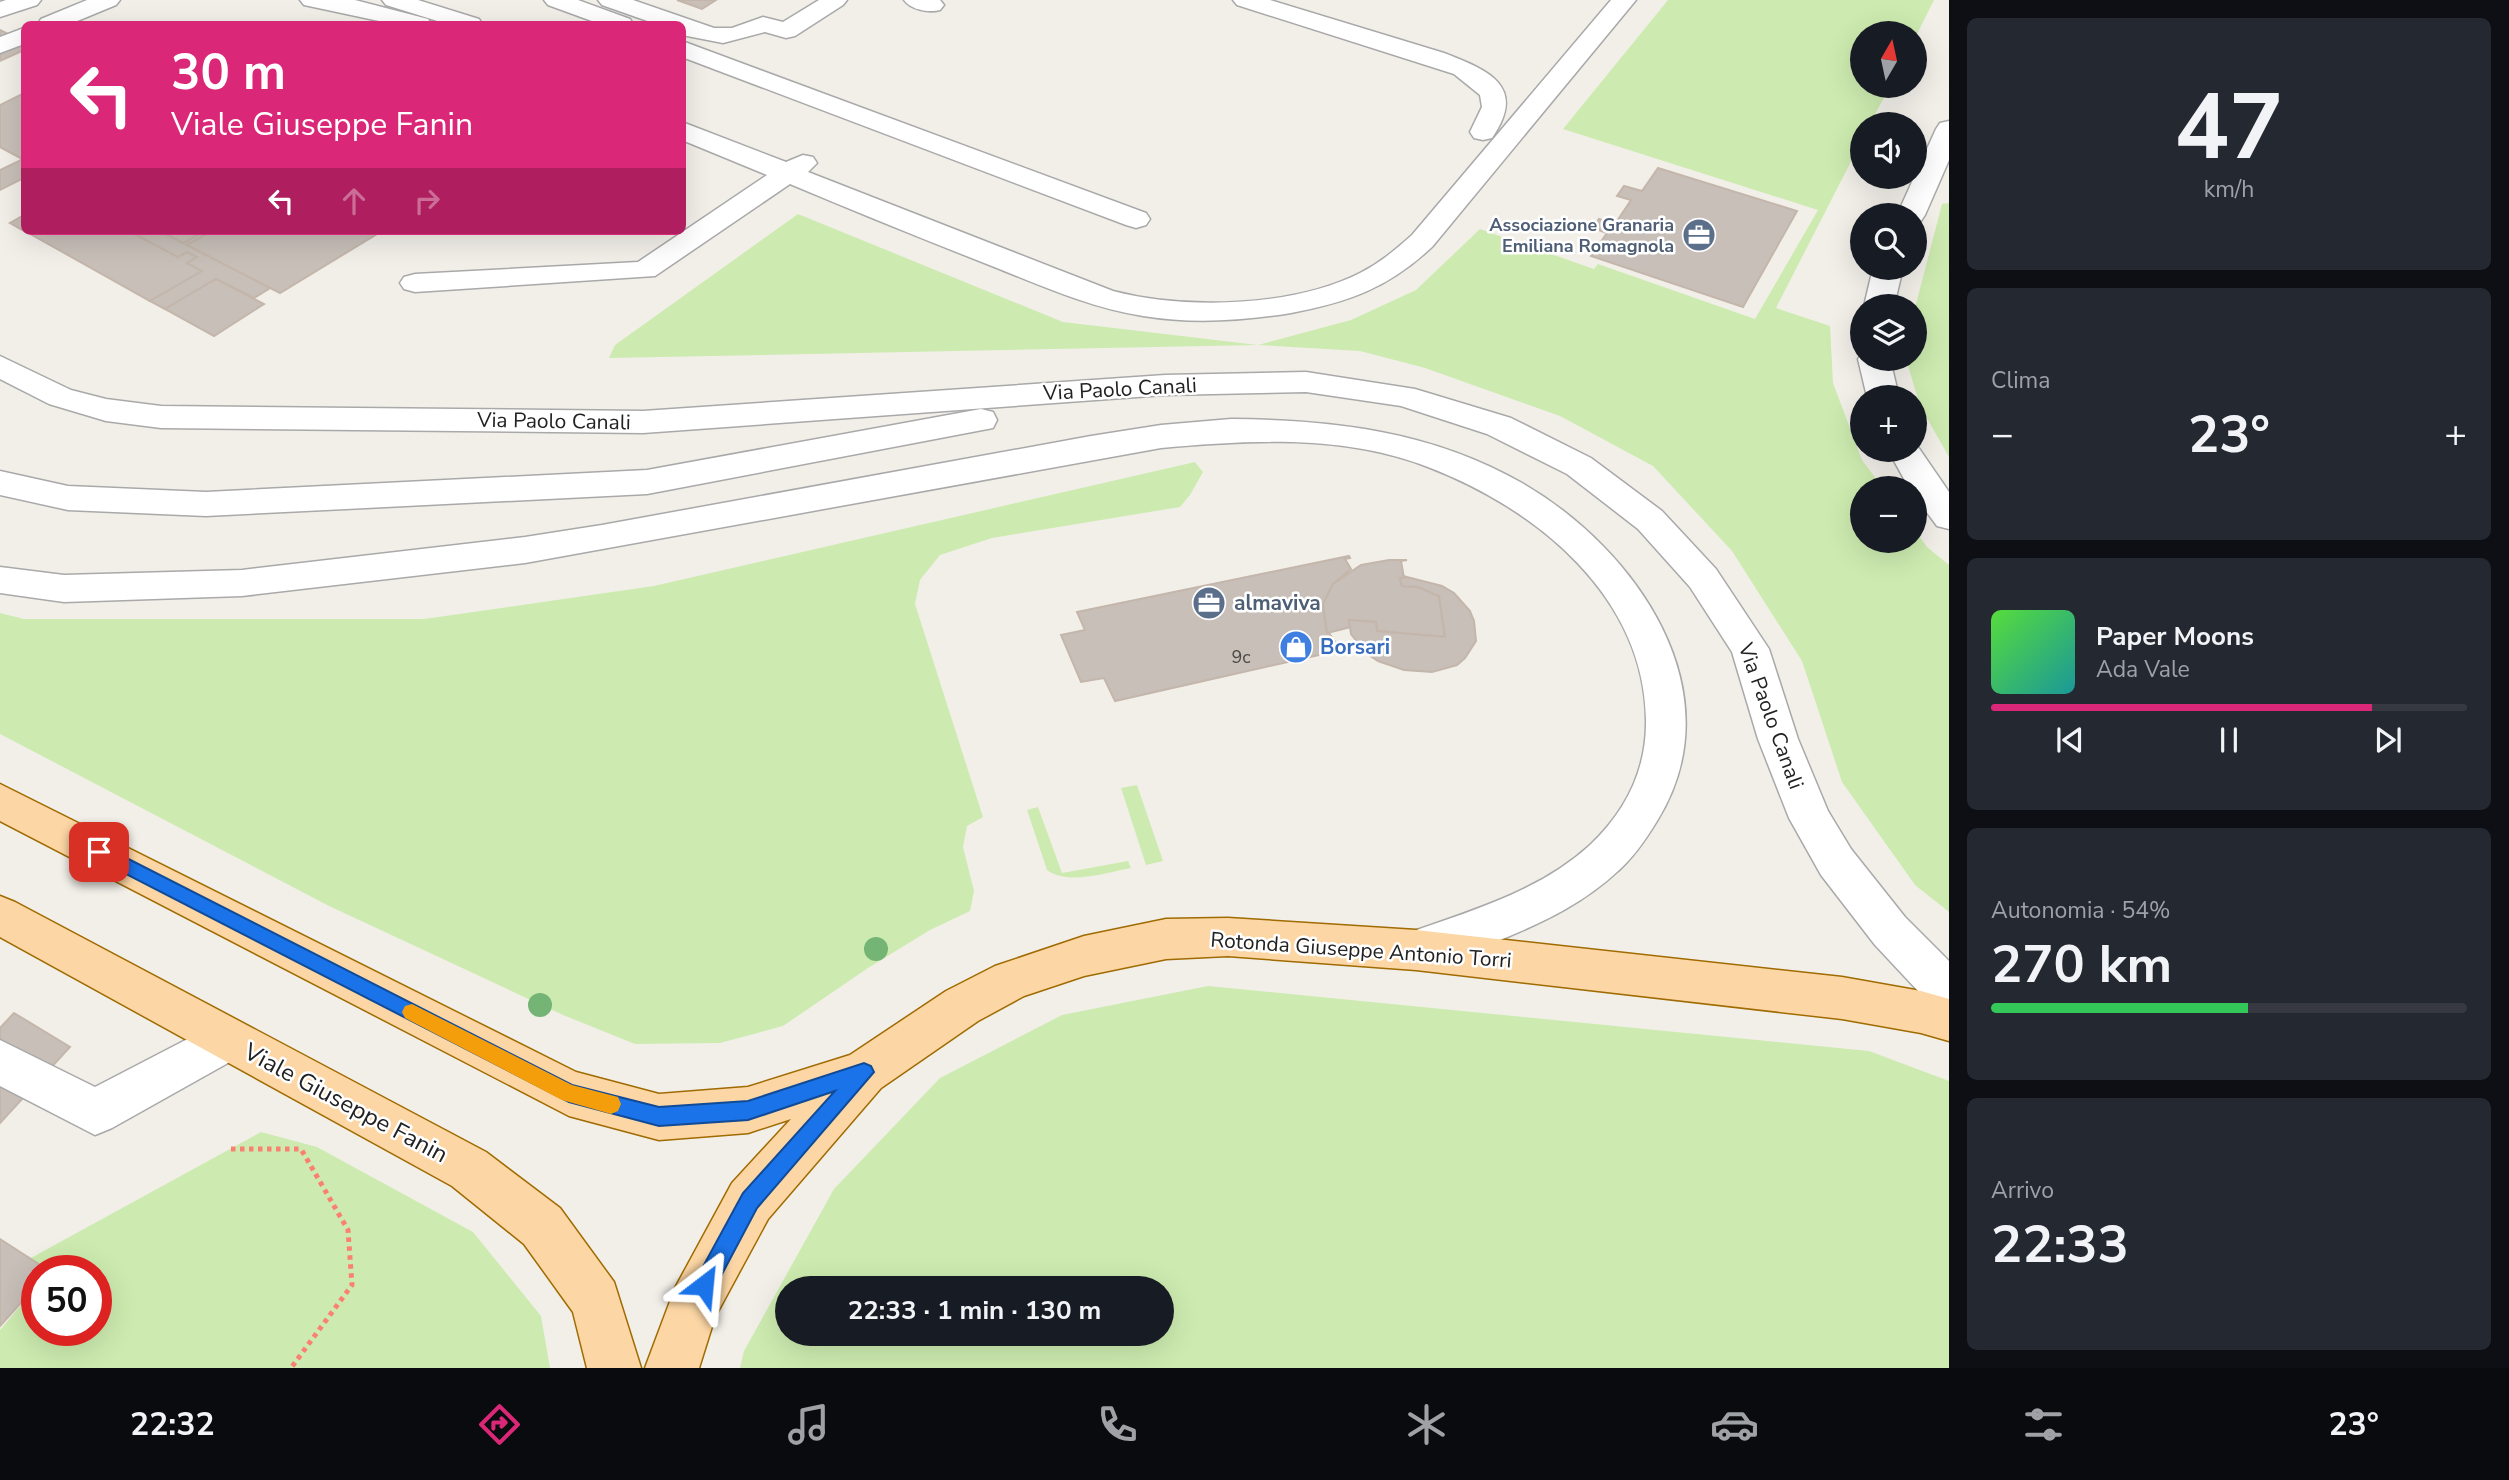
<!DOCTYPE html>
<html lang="it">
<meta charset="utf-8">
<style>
body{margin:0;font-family:"Nunito Sans",sans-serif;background:#242831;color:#f1f3f6;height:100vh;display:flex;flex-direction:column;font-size:26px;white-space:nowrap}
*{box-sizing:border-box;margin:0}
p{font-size:23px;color:#9ea1a6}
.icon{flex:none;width:38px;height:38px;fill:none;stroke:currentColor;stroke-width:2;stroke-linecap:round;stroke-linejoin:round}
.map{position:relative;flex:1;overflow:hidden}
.sheet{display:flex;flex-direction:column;gap:18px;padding:18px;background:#0d0f14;width:560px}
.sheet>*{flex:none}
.guide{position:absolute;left:21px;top:21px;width:665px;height:214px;border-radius:10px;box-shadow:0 7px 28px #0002;background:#db2777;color:#fff;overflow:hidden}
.needle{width:46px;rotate:9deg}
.buttons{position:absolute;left:1850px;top:21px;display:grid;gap:14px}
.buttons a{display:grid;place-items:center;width:77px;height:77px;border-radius:50%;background:#171b24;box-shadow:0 7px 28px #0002;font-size:35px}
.speed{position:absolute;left:21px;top:1255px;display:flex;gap:14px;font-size:35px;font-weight:700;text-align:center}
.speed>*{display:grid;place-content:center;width:91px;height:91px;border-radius:50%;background:#171b24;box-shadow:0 7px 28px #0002;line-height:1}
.speed .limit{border:10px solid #d22;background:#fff;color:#111}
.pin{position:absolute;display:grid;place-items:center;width:60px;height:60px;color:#fff;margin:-30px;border-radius:14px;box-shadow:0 4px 10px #0006}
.me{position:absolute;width:77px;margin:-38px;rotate:29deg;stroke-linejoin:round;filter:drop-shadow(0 0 5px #0008)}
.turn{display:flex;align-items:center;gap:24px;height:147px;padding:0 35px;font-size:32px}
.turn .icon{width:91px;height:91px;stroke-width:2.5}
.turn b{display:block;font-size:49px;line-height:60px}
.lanes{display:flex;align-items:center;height:66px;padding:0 35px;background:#0003;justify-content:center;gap:35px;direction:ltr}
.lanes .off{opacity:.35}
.big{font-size:52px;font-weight:700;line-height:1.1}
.sheet .card{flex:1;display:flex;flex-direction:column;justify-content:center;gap:10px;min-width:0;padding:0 24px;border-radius:10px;background:#242831}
.sheet .dial{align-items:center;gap:0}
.dial b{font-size:91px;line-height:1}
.song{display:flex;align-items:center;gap:21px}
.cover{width:84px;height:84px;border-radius:10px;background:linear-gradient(135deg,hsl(110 70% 55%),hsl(180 70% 35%))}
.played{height:7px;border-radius:4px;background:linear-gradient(90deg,#db2777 80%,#363941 80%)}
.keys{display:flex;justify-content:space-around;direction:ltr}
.heat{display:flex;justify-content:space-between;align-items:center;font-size:38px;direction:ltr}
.charge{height:10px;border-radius:5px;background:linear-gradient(90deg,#34c759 54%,#363941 0)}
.trip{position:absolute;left:775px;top:1276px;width:399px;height:70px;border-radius:35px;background:#171b24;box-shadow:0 7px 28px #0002;font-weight:700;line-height:70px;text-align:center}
.tab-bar{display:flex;height:112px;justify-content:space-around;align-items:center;background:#090b0e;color:#9ea1a6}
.tab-bar .icon{width:49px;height:49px}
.tab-bar .current{color:#db2777}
.tab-bar b{font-size:32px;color:#f1f3f6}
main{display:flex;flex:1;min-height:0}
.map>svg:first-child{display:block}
</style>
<main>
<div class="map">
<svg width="1949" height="1368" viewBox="0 0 1949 1368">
<rect width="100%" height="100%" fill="#f2efe9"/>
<g fill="#cdebb0" fill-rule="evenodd">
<path d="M1668,0h266l-19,38 -1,-5h-52v53h28l-20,38h-8v16l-86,168 54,18 3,57 29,77 21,28h-21v53h52l1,-11 12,17 22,18v347l-34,-27 -73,-103 -40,-121 -70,-110 -79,-85 -93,-50 -135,-48 -65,-17 -102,-6 -649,13 6,-13 183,-131 265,108 195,23 93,-25 65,-30 64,-61 114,40 4,-5 157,55 63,-109 -255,-81z"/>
<path d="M1949,203v254l-29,-51 -14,-47h8l1,-51 27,-104z"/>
<path d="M1195,462l8,10 -13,23 -10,12 -188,31 -52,17 -20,25 -5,24 68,213 -16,9 -4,21 11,44 -4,20 -40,19 -62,38 -85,58 -63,17 -85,1 -72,-29 -234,-109 -329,-172v-121l24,6h400l230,-33z"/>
<path d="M1137,785l26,76 -17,4 -25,-77z"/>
<path d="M1038,807l24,66 66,-12 3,7c-23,4 -63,18 -84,2l-20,-60z"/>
<path d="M1208,986l661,65 80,30v287h-1209l4,-17 90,-162 106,-111 122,-63zM1162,1288v46h-374v-46z"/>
<path d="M261,1132l56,15 156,85 68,84 9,52h-550v-38l37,-44v44h59v-60h-48l-19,-11z"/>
</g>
<g fill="#c7bfb8" stroke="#c4b6ab" stroke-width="2">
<path d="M677,0h39l-14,9z"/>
<path d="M0,30l24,12v8l-24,11z"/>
<path d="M24,93v67l-24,-13v-42z"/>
<path d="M23,159l1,19 -24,12v-20z"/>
<path d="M1658,168l139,43 -54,96 -152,-51 16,-23 -14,-5 6,-9 16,5 16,-24 -14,-4 7,-10 18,5z"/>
<path d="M24,215v16l-14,-8z"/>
<path d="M25,231h104l49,26 9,-5 10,5 -10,6 15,8 -52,30z"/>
<path d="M129,231h31l23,12 21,-12h8l-25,14 83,43 -16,10 -38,-19 -51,30 -15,-8 52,-30 -15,-8 10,-6 -10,-5 -9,5z"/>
<path d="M160,231h44l-21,12z"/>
<path d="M212,231h170l-102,62 -93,-48z"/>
<path d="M216,279l48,25 -50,32 -49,-27z"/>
<path d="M1349,556l1,2 -5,1 6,10 -18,15 -10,20 4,29h2l12,17 -226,51 -11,-23 -23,4 -20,-47 24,-5 -8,-18z"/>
<path d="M1389,560h18l-6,1 3,17h-4l2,8 16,1 21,9 6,41 -68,-6 -1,-9 -27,-2 2,7 -24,6 -4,-29 10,-20 28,-19z"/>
<path d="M1403,576l39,10 12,7 16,18 4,10 2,20 -11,17 -8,7 -25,7 -28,-2 -26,-9 -12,-8 -15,-19 -2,-14 27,2 1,9 68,6 -6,-41 -21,-9 -16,-1 -2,-8h4z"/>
<path d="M14,1013l56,34 -70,76v-95z"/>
<path d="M0,1239l48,31h-11v15l-37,41z"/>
</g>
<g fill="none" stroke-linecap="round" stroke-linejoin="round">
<defs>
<g id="minor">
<path d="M6,0h35l-4,5 -37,12v-15z"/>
<path d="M87,0h33l-4,5 -46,19h-32l3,-5z"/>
<path d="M300,0h55l73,19 3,5h-38l-89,-19z"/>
<path d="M382,0h36l61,19 3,5h-35l-61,-19z"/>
<path d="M544,0h34l52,19 3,5h-33l-52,-19z"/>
<path d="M598,0h35l81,28h18l31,-11 20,5 36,-22h28l-4,5 -48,31 -9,2 -21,-6 -42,11 -41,-8v-11h-26l-54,-19z"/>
<path d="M904,0h36l4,5 -4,5c-11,3 -29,0 -36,-10z"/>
<path d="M1233,0h37l174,53c44,17 84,33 48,85l-9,2 -9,-2 -4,-6 12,-25 -2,-12 -26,-21 -217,-69z"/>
<path d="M1611,0h25l-204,247c-44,41 -83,55 -141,66 -49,8 -100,11 -148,3 -51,-8 -99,-29 -146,-48 -69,-27 -138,-55 -207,-84l-135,92 -240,16 -11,-3 -4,-6 4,-6 11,-3 223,-12 129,-87 -85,-35v-18l104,40 17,-7 10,2 4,6 -9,9 305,119c72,19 180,16 247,-18 20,-10 35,-23 52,-38z"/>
<path d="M24,28v16l-24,9v-16z"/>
<path d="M682,41l464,172 4,6 -4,6 -10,3 -10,-3 -444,-168z"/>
<path d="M1949,121v39l-24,55 -4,6 -7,2v-8h-17l39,-86 4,-6z"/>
<path d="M1873,268h30l-9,38h-30z"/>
<path d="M1862,353v6h28l9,38h-32l-9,-38z"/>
<path d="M0,356l71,34 35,9 55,7 482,5 522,-36 141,-3 109,17 96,29 80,40 71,53 54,58 53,80 29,90 30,72 23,38 54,68 44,44v52l-16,-6 -58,-62 -54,-70 -32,-57 -31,-79 -26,-87 -42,-65 -52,-58 -71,-55 -80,-40 -86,-28 -95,-14 -141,3 -522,38 -482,-5 -55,-7 -57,-17 -49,-25z"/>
<path d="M981,409l12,3 4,8 -4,8 -346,66 -441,22 -138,-6 -68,-15v-24l68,15 138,6 441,-22z"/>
<path d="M1231,419c103,1 200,12 291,64 114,66 215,209 135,338 -11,18 -23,36 -39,50 -33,31 -72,50 -113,67 -14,5 -80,32 -90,31 -4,0 -10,-3 -15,-5l-6,-14 6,-14c66,-24 136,-42 190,-91 36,-34 57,-76 56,-126 -2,-124 -111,-211 -218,-252 -85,-33 -178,-27 -267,-19l-636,115 -283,33 -178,6 -64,-9v-26l64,8 178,-5 283,-33 77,-12 489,-89 70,-11z"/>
<path d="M1914,441l35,51v37l-12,-3 -23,-31v-7h-5l-21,-38h26z"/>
<path d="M228,1018l16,6 7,15 -7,15 -132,74 -17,7 -95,-49v-46l95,47z"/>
</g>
<g id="major">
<path d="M0,784l576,288 83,22 89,-7 102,-32 96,-64 49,-25 89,-30 82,-17 62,-1 188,12 426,47 79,14 28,8v42l-28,-8 -79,-14 -426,-49 -188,-14 -62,3 -82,17 -60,20 -46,25 -97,67 -113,131 -53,98 -16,51h-54l30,-80 57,-105 59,-64 -43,14 -89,7 -90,-24 -569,-295z"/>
<path d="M0,896l15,6 471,250 74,56 54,74 27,86h-54l-14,-56 -49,-68 -72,-58 -452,-249z"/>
</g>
</defs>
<use href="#minor" stroke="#a9a9a9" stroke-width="3"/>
<use href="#major" stroke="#a06b00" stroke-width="3"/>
<path stroke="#fa8072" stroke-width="5" stroke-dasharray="4.5 4.5" stroke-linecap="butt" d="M231,1149h70l47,81 4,55 -61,83"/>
<use href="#minor" fill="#fff" fill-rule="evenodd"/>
<use href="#major" fill="#fcd6a4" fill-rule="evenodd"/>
</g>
<g fill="#74b475">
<circle cx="876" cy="949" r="12"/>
<circle cx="540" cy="1005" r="12"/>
</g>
<path fill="#1a73e8" stroke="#114b97" stroke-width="2" d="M99,844l473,241 87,22 89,-6 116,-38 7,3 3,6 -117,136 -45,85 -8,3 -7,-3 -4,-8 50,-92 92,-102 -87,29 -89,6 -90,-24 -476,-245 -3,-5 3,-6z"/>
<path fill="#f59e0b" d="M412,1004l160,81 46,12 3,7 -3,7 -7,3 -49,-14 -157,-82 -3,-6 3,-6z"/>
<defs>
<symbol id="office-disc" viewBox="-11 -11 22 22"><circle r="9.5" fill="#5c6f8a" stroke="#fff"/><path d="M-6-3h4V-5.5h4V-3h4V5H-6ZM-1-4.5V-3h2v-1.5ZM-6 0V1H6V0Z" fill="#fff"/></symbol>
<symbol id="shop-disc" viewBox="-11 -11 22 22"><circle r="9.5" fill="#3f7fe0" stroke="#fff"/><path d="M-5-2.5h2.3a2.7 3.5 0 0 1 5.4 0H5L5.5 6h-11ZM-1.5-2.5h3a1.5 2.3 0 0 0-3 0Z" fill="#fff"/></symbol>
</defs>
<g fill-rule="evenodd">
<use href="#office-disc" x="1680" y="216" width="38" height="38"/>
<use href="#office-disc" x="1190" y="584" width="38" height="38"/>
<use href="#shop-disc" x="1277" y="628" width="38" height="38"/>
</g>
<g text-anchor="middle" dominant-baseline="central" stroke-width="5" stroke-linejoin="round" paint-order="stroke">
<g font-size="18" font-weight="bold" fill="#4e5e75" stroke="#fff" text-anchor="end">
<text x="1674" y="225">Associazione Granaria<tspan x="1674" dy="21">Emiliana Romagnola</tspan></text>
</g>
<g font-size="18" fill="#4b4948">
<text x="1241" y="657">9c</text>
</g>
<g font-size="21" fill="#222" stroke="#fff">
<text transform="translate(1120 389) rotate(-3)">Via Paolo Canali</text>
<text transform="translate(554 421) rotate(1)">Via Paolo Canali</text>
<text transform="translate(1771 716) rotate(70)">Via Paolo Canali</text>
<text transform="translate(1361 950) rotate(4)">Rotonda Giuseppe Antonio Torri</text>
</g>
<g font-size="21" font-weight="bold" fill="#4e5e75" stroke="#fff" text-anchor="start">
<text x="1234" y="603">almaviva</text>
</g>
<g font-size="21" font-weight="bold" fill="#366cbe" stroke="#fff" text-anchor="start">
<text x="1320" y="647">Borsari</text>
</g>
<g font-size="24" fill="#222" stroke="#fff">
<text transform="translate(346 1103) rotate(28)">Viale Giuseppe Fanin</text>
</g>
</g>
</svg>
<div class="buttons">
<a><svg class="needle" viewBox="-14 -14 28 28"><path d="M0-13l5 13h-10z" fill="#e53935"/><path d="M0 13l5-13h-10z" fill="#9ea1a6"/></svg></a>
<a><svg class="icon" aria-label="sound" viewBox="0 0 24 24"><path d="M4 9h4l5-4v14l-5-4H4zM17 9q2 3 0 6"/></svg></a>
<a><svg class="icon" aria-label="search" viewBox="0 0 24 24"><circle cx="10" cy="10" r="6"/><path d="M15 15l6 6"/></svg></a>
<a><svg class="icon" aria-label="layers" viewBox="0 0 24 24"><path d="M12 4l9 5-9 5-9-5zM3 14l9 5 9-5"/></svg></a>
<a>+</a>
<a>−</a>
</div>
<div class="speed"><div class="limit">50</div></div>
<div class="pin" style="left:99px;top:852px;background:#d93025"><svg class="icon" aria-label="arrive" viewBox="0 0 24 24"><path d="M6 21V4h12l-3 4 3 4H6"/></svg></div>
<svg class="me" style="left:704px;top:1285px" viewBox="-20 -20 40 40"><path d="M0-17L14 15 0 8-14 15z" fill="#1a73e8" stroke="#fff" stroke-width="4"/></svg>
<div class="trip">22:33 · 1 min · 130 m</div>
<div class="guide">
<div class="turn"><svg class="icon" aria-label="left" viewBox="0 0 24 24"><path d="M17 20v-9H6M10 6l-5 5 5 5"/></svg><div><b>30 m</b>Viale Giuseppe Fanin</div></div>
<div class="lanes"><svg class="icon" aria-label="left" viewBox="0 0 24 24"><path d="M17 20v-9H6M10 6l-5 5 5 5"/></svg><svg class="icon off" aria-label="ahead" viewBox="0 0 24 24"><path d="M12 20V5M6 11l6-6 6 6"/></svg><svg class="icon off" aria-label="right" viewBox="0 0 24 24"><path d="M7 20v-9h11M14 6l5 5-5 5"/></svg></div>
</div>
</div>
<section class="sheet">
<div class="card dial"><b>47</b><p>km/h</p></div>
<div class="card"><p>Clima</p>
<div class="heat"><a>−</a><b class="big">23°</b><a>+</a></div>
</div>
<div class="card">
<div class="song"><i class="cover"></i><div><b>Paper Moons</b><p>Ada Vale</p></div></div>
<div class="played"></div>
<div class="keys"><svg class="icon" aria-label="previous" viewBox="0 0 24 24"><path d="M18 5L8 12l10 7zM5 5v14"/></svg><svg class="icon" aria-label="pause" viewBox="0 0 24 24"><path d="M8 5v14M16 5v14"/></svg><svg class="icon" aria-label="next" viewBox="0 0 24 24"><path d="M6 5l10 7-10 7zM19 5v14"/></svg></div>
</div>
<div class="card"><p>Autonomia · 54%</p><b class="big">270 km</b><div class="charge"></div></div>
<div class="card"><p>Arrivo</p><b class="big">22:33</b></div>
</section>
</main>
<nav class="tab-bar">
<b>22:32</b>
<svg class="icon current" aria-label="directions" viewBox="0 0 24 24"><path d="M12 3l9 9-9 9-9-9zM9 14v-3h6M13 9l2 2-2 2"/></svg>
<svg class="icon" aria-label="music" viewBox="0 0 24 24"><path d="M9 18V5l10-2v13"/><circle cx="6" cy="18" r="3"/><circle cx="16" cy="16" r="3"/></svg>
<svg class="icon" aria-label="phone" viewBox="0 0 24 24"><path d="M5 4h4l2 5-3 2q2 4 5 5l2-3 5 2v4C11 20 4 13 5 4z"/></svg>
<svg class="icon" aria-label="climate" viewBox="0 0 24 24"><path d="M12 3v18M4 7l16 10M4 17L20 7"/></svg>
<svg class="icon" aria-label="car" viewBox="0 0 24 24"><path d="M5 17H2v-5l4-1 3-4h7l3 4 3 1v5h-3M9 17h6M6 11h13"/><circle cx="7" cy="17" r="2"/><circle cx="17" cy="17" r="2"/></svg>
<svg class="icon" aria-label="filters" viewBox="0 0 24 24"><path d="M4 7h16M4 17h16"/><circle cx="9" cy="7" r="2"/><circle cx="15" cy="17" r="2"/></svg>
<b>23°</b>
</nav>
